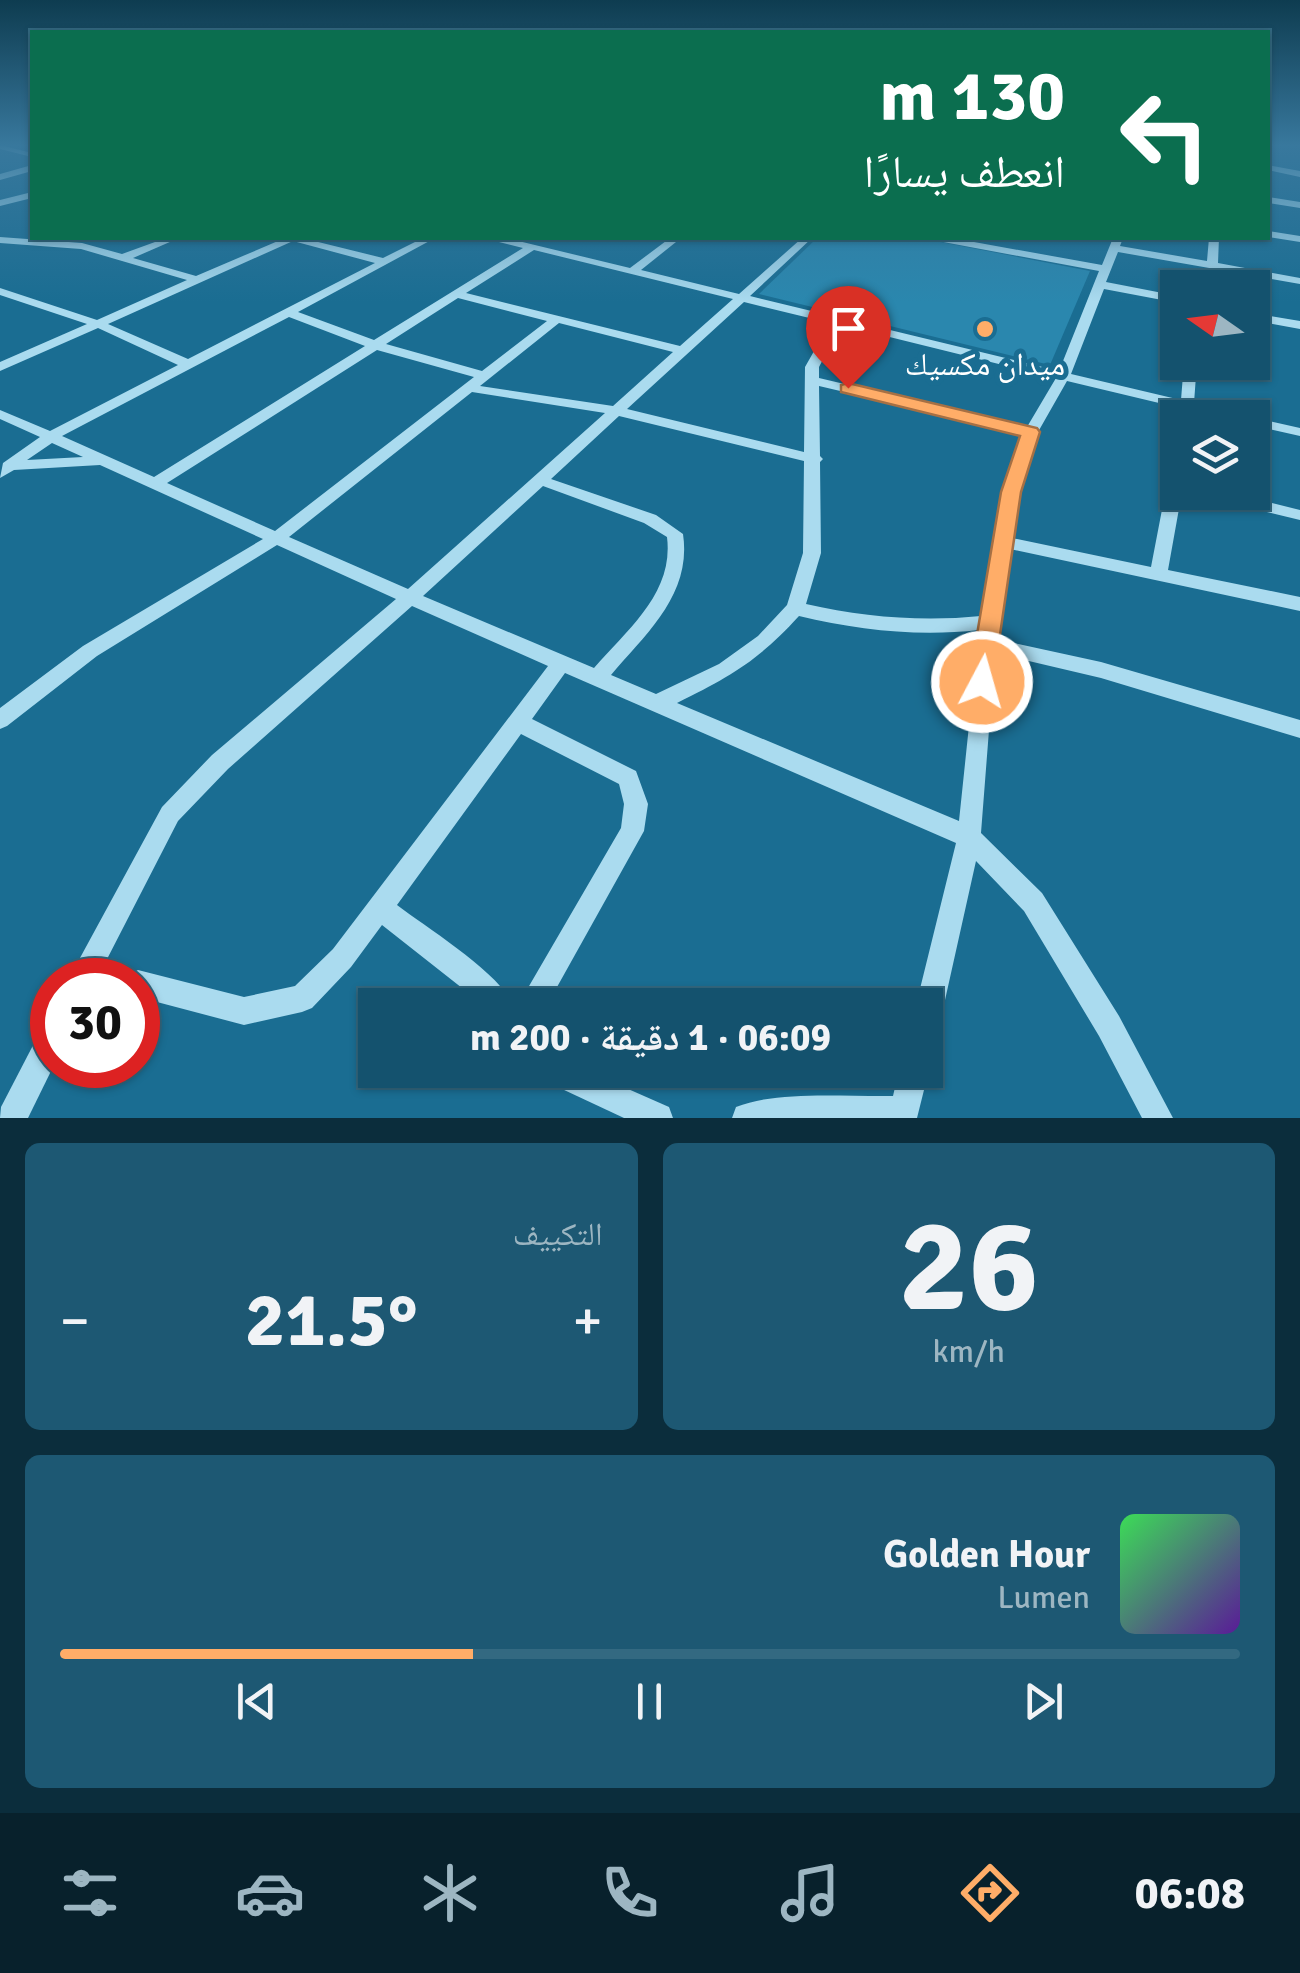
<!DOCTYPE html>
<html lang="ar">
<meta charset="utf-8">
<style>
body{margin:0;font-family:Signika,"Noto Naskh Arabic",sans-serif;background:#1d5873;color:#f1f3f6;direction:rtl;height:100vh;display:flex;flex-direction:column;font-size:38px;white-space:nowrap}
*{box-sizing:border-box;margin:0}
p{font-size:32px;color:#9db6c2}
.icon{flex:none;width:55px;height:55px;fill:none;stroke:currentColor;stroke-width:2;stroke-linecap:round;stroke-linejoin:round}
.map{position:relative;height:1118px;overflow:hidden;direction:ltr}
.drawer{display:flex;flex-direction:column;gap:25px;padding:25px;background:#0b2d3c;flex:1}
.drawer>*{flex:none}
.hud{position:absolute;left:30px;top:30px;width:1240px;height:210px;border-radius:0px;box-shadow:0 2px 8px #0004,0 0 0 2px #336981;direction:rtl;background:#0b6e4f;color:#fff;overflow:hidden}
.needle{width:65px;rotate:284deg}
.controls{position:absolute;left:1160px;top:270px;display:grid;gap:20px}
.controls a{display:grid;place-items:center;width:110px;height:110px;border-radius:0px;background:#14526e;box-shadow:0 2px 8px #0004,0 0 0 2px #336981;font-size:50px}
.speed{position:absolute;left:30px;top:958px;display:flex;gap:20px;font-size:50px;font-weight:700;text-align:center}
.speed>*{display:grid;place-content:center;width:130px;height:130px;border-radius:50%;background:#14526e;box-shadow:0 2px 8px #0004,0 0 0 2px #336981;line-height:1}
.speed .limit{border:15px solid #d22;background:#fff;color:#111}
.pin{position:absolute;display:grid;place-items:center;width:85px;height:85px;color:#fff;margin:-102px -42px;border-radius:50% 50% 50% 0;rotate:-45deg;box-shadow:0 0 10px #0007}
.pin .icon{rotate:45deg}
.me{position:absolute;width:110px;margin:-55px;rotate:6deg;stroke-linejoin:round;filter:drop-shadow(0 0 8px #0008)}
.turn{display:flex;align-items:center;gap:35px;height:210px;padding:0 40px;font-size:45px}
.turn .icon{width:130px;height:130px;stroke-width:2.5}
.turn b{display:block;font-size:70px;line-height:85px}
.big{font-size:75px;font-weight:700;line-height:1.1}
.drawer .card{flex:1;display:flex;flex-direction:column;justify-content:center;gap:15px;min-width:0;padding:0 35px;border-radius:15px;background:#1d5873}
.drawer .dial{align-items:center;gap:0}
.dial b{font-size:130px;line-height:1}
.song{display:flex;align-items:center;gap:30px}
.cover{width:120px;height:120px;border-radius:15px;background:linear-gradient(135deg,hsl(130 70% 55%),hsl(270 70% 35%))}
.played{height:10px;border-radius:5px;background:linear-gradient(90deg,#ffad68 35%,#336981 35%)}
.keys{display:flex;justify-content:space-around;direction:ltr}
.heat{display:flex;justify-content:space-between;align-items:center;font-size:55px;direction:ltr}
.drawer .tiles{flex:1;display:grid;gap:25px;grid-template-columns:1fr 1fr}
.card:last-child{grid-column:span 2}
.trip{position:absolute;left:358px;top:988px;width:585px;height:100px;border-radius:0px;background:#14526e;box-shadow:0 2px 8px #0004,0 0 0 2px #336981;font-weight:700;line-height:100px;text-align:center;direction:rtl}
.menu{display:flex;height:160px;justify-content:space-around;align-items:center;background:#08212c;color:#9db6c2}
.menu .icon{width:70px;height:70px}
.menu .on{color:#ffad68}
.menu b{font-size:45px;color:#f1f3f6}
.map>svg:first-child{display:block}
</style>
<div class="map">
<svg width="1300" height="1118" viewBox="0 0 1300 1118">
<rect width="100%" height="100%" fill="#1a6d92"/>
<path fill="#2a87ae" d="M817,238h103l170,33 -40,94 -291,-71z"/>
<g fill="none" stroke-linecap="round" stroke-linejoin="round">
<g fill="#aadbef" fill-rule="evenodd">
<path d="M0,145l32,8v4l-32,-8z"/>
<path d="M32,165v6l-32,9v-6z"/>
<path d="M1268,165l32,6v6l-32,-7z"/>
<path d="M32,192v6l-32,8v-6z"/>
<path d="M1268,197l32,5v6l-32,-5z"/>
<path d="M1268,231l32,5v6l-32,-5z"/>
<path d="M0,237l82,6 40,11 44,-16h13l-46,20 63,18 89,-38h17l81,20 40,-20h12l-137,74 76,28 149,-92 -32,-8 -1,-2h16l124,30 40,-30h11l-40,32 98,24 63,-56h10l-62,58 309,75 40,-100 -161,-30 -5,-3h19l150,27 11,-27h10l-3,8 87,15 2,-23h10l-1,25 82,15v6l-182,-32 -12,30 72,14v7l-74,-14 -33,85 110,26 3,-38h13l-3,41 51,15h-27l-24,-7 -1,7h-14l1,-10 -113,-27 -29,51 -19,60 -7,46 139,29 19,-99 8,-5v29h4l-14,78 132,27v14l-290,-62 -14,90 105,23 199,58v18l-199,-60 -106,-25 -14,180 61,60 77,123 54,102h-31l-43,-82 -75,-125 -48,-50 -37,166 -4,10 -10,4v-36h-9l40,-162 -391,-170 -33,46 104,52 12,33 -4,27 -97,174h-29l103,-177 3,-24 -5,-20 -98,-50 -124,171c30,23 102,67 116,100h-33l-18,-17 -80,-63 -31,42 -39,41 -10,4 -58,13 -106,-28v-17h-70l94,-173 50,-52 184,-156 -119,-54 -180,111 -90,70 -7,3v-21l83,-62 180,-107 -163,-74 -86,5 -14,8 3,-15 37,-26 -40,-18v-9l50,21 128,-66 -80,-37 -98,43v-9l87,-38 -87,-29v-7l97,32 90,-40 -106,-31 -81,-6zM293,241l82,22 -187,96 -80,-35zM534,250l199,49 -53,47 -214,-53zM458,298l89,23 -65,50 -96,-27zM744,302l86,21 -25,44 -1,85 -177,-43zM289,317l76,29 -211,131 -92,-41zM559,323l114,29 -60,54 -133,-20zM841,325l215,53 -29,49 -208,-49v-11zM377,350l97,27 -199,154 -108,-48zM819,386l204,48 -20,58 -22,124c-59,6 -118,1 -175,-12l15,-51 -1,-91 3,-3 -3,-3zM472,392l133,21 -197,176 -119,-52zM619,416l185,45 -1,92 -16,52 -29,31 -39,28 -63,30 -45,-19c36,-42 81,-81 72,-141l-27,-19 -105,-36zM52,443l31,14 -56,3zM543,486l101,37 23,14c7,56 -39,92 -73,131l-171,-72zM412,606l136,60 -215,283 -38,37 -51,11 -106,-27 -8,4 -1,-4 -24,-7 73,-142 50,-52zM799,616c59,14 119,21 180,14l-20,191 -282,-118c54,-27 81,-42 122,-87z"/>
<path d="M1252,313l48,8v8l-48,-9z"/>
<path d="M1252,417l48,11v8l-48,-11v-7h-3z"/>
<path d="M1199,492h30l71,18v10l-99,-24z"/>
<path d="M52,1024l2,41 -26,53h-28l1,-11 41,-79z"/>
<path d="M925,1061l4,9 -12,48h-185l4,-11c43,-17 110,-10 157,-11l6,-26h26z"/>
<path d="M548,1070h37l84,37 4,11h-49l-62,-29 -9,-9z"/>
</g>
</g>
<linearGradient id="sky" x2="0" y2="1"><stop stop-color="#0e3c50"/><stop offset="0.48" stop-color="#38789d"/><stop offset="1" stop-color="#38789d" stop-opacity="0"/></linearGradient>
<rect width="1300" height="302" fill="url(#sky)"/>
<path fill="#ffad68" stroke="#a67044" stroke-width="2.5" d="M848,383l189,45 3,4 -19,60 -29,197 -10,3 -9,-3 -4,-7 32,-190 19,-56 -179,-44v-7z"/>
<circle fill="#ffad68" stroke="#1a6d92" stroke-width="4" cx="985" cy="329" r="10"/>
<g text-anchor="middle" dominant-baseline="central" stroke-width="10" stroke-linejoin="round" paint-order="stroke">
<g font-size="32" fill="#fff" stroke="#1a6d92">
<text x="985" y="364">ميدان مكسيك</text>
</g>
</g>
</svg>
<div class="controls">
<a><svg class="needle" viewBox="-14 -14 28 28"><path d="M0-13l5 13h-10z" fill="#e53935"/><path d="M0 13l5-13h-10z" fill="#9db6c2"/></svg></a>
<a><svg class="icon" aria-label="layers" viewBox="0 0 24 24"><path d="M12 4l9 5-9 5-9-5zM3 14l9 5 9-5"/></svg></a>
</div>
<div class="speed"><div class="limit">30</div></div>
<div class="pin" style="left:848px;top:388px;background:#d93025"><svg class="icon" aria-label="arrive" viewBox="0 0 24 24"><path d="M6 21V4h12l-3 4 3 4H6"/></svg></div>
<svg class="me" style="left:982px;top:682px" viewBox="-20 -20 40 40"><circle r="17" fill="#ffad68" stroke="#fff" stroke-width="3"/><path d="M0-11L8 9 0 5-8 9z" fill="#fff"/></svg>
<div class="trip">06:09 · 1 دقيقة · 200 m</div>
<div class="hud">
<div class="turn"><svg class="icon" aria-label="left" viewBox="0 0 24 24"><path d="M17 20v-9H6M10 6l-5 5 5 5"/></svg><div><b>130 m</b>انعطف يسارًا</div></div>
</div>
</div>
<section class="drawer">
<div class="tiles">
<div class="card dial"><b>26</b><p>km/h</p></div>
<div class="card"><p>التكييف</p>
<div class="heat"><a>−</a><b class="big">21.5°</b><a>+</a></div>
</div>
<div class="card">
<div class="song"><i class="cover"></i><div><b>Golden Hour</b><p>Lumen</p></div></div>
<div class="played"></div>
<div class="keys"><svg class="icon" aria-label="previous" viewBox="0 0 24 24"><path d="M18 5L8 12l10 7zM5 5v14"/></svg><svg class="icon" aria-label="pause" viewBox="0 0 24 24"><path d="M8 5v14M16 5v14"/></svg><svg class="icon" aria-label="next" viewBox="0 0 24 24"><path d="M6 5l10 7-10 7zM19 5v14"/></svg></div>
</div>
</div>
</section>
<nav class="menu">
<b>06:08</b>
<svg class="icon on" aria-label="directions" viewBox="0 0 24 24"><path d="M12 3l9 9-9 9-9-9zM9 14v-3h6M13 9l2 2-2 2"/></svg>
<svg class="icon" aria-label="music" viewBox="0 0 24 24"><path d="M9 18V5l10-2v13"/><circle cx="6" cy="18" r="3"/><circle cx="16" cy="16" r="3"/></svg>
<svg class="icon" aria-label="phone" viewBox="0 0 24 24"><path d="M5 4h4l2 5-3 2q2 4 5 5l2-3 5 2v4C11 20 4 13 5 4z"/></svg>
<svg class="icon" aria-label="climate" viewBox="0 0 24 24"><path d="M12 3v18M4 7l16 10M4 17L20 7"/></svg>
<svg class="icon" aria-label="car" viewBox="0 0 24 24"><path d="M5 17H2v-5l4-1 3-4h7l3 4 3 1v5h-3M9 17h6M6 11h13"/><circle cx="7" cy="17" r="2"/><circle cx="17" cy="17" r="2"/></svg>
<svg class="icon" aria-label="filters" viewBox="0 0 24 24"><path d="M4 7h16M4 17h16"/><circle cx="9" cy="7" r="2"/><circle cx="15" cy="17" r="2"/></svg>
</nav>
